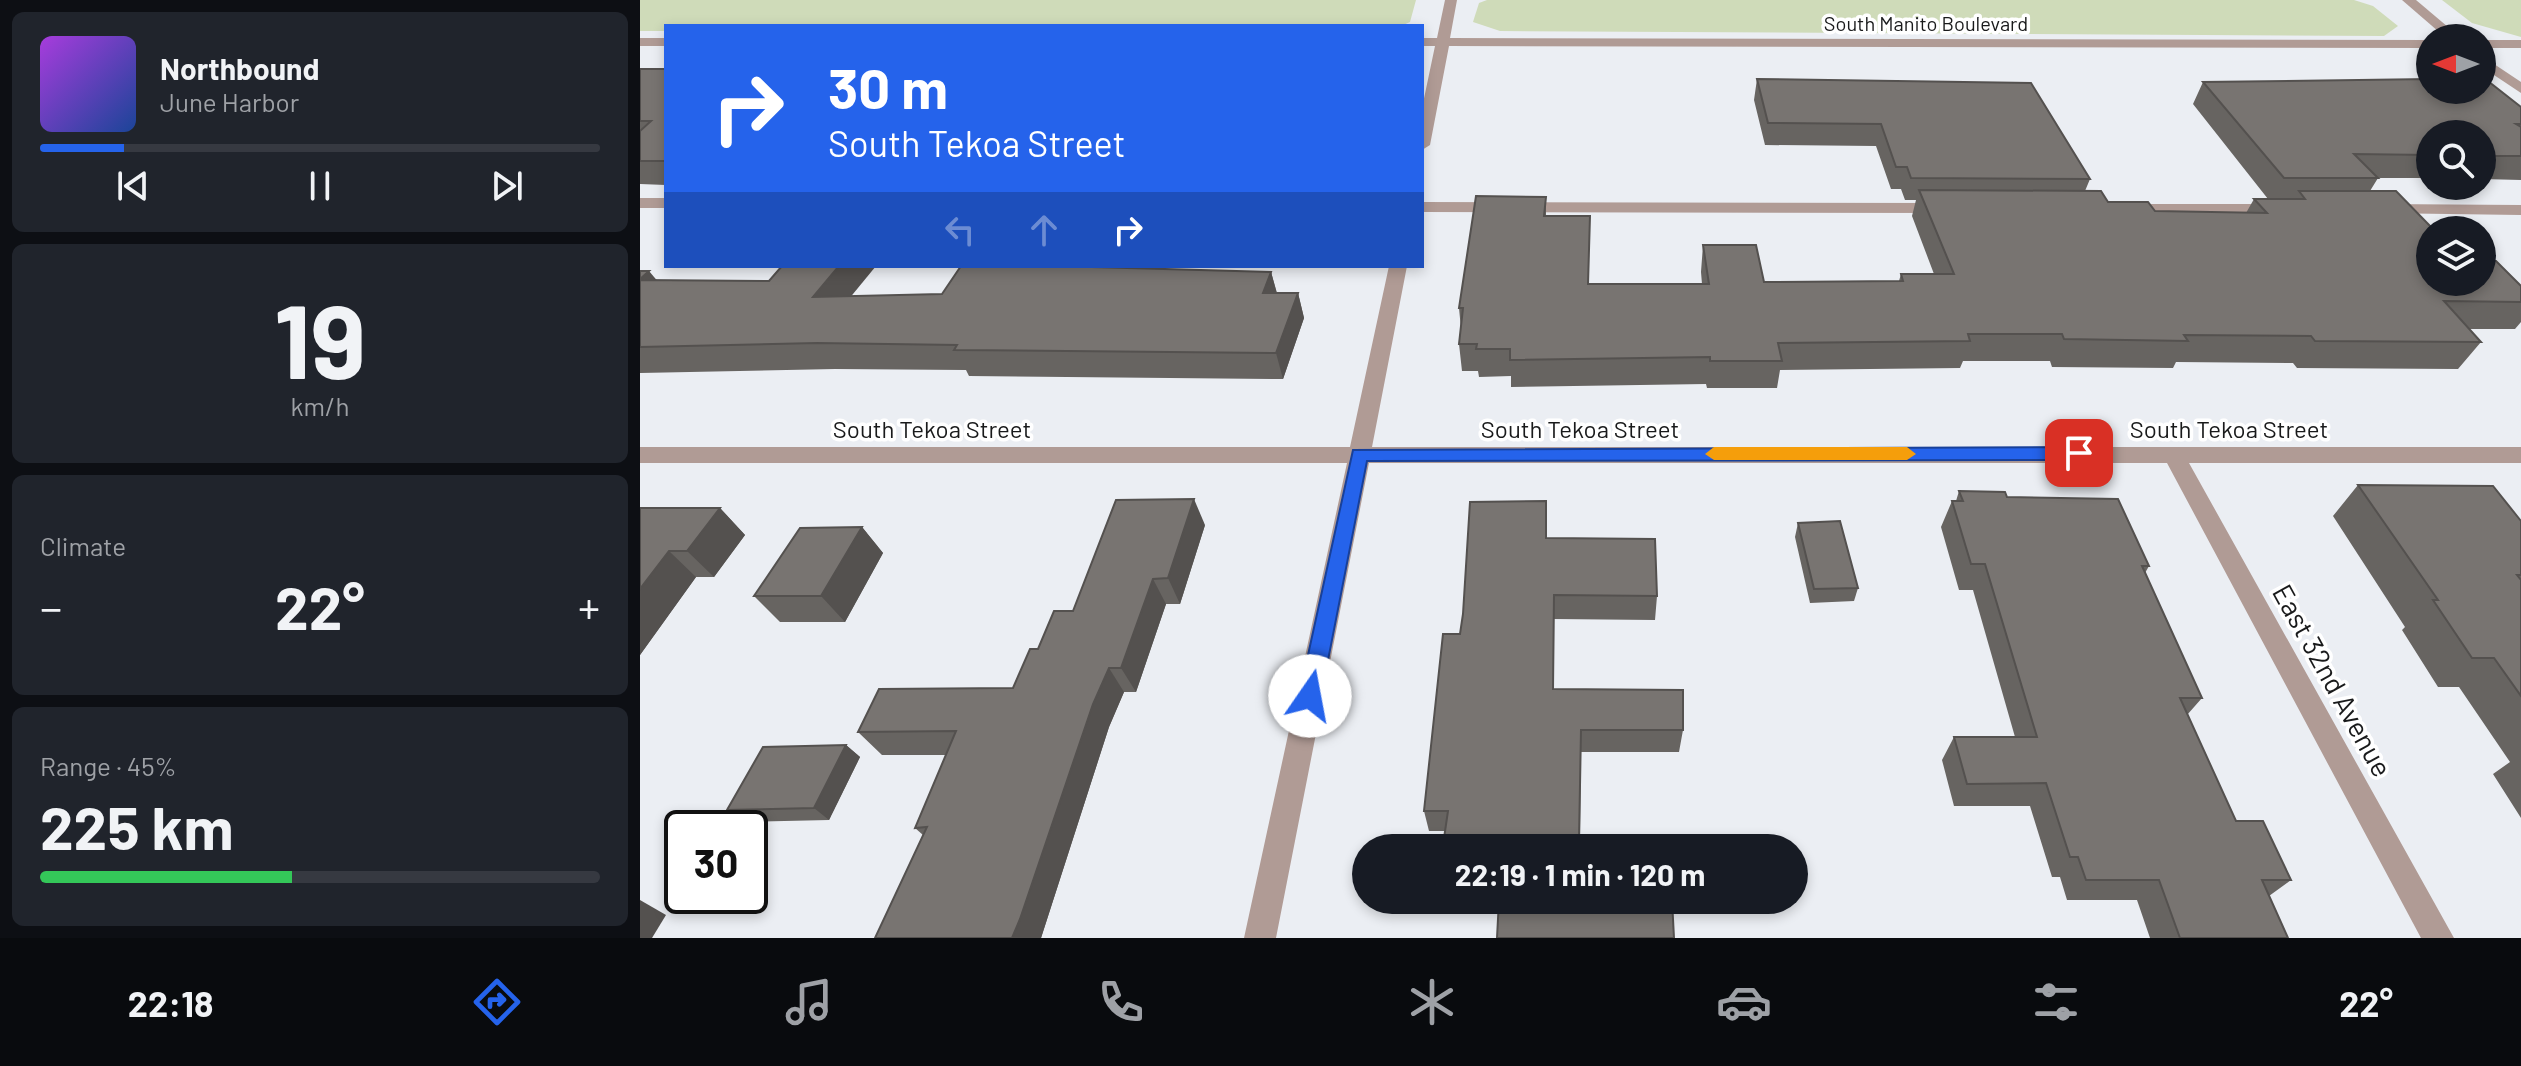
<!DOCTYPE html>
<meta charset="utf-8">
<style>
body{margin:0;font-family:Barlow,sans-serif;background:#20242c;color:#f1f3f6;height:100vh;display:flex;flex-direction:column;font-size:30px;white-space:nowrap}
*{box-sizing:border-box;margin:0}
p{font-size:26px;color:#9ea1a6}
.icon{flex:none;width:44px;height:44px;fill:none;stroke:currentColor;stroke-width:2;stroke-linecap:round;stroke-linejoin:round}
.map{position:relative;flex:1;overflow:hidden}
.sheet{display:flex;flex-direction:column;gap:12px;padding:12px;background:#0d0f14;width:640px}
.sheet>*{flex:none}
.banner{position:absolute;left:24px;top:24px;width:760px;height:244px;border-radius:0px;box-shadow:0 4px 12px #0003;background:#2563eb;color:#fff;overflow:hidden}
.needle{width:52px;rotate:270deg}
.controls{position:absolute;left:1776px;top:24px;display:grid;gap:16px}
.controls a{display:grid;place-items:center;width:80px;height:80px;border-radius:50%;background:#171b24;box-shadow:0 4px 12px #0003;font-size:40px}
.speed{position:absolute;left:24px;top:810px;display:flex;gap:16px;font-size:40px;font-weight:700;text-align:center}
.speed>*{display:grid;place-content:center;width:104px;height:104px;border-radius:50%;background:#171b24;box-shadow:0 4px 12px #0003;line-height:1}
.speed .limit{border:4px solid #111;border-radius:12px;background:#fff;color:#111}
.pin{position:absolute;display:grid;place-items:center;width:68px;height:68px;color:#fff;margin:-34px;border-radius:16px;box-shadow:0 4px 12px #0006}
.me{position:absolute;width:88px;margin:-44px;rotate:12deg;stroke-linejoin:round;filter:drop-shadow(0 0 6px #0008)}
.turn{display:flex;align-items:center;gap:28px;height:168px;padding:0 32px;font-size:36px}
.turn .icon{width:104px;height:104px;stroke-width:2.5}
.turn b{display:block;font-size:56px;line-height:68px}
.lanes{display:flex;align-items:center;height:76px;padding:0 32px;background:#0003;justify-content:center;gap:40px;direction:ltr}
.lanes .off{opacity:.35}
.big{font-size:60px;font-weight:700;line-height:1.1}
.sheet .card{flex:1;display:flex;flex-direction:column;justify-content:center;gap:12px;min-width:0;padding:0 28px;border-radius:12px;background:#20242c}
.sheet .dial{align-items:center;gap:0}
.dial b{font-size:104px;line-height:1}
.song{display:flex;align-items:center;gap:24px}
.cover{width:96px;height:96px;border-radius:12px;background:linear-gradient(135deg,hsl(280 70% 55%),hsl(220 70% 35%))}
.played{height:8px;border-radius:4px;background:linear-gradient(90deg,#2563eb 15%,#363941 15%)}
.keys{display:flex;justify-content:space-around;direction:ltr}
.heat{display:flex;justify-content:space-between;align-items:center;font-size:44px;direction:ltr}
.charge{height:12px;border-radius:6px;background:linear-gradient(90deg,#34c759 45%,#363941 0)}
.trip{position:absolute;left:712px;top:834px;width:456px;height:80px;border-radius:40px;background:#171b24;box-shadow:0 4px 12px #0003;font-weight:700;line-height:80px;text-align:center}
.dock{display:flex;height:128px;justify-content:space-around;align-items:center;background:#090b0e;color:#9ea1a6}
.dock .icon{width:56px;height:56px}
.dock .current{color:#2563eb}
.dock b{font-size:36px;color:#f1f3f6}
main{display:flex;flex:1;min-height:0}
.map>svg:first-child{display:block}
</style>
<main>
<section class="sheet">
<div class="card">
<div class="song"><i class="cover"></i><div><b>Northbound</b><p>June Harbor</p></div></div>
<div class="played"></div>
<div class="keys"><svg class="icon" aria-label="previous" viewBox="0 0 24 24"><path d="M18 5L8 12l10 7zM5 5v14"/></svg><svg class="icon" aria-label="pause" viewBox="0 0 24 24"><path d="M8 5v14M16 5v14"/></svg><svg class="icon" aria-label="next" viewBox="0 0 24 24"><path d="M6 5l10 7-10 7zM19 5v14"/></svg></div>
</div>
<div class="card dial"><b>19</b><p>km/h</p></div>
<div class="card"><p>Climate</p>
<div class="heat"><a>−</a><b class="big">22°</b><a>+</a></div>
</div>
<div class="card"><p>Range · 45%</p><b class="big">225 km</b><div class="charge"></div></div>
</section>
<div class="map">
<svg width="1881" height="938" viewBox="0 0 1881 938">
<rect width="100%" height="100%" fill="#ebeef3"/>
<g fill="#cfdbb9">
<path d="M0,0h776l-6,22 -9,4h-735v5h-26z"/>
<path d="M847,0h867l19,6 25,20 -14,10 -884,-5 -27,-9 6,-19z"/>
<path d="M1802,0h79v37l-49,-14z"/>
</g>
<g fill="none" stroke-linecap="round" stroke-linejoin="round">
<g fill="#b09b95" fill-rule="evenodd">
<rect x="0" y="198" width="26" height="10"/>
<path d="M782,202l519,1 8,5 -8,5 -519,-1z"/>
<path d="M1483,204h154l8,5 -8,5 -160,-1v-8z"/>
<path d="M1743,204l138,1v10l-144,-2v-8z"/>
</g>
<g fill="#b09b95" fill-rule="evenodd">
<path d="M805,0h12l-7,38 980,2v8l-981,-2 -19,99 -8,5v-42l13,-62h-13v-8h15z"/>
<path d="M1762,0h14l45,38h-15z"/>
<rect x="0" y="38" width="26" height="8"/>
<rect x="1842" y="40" width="39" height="8"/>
<path d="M1842,56l39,26v11l-39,-26z"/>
<path d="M749,266h18l-35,181h1149v16h-332l265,475h-33l-254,-475h-798l-93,475h-32l103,-475h-707v-16h710z"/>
</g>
</g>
<g fill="#676461">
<path d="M0,69h26v116l-26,-1z"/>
<path d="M1117,79l333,100 -5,12 23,11 47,9 91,2 8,-14h14l-75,-95 10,-22 318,25v73l-39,-1v-45h-52v44h-52l-8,13 60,91 91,4v36l-6,7h-46l12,13 -23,27 -161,-1 -4,-5 -117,-1 -3,6 -121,-1 -2,-6h-87l-3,7 -180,2 -3,18h-70l-1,-4 -195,3v-11l-32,1 -1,-6h-16l-3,-27 2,-15 -2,-21 87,-111v19l43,68h113l-1,-12 2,-27 61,37 135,-1 2,-7h33l-22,-58 4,-16h-11l-4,-11h-10l-15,-43 -111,-1 -11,-45z"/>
<path d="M477,268l154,4 6,21h21l6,25 -21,61 -314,-3 -3,-6 -131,-1 -195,4v-102l17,9 195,16 90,-2z"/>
<path d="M1718,485l163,36v297l-28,-44 17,-12 -51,-75h-21l-36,-57 3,-3 -72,-111z"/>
<path d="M1319,491l48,6 142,69 -4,7 57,125 -15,17 49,106 55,59 -22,16 19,42h-138l-13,-38h-70l-7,-23h-8l-22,-71h-76l-12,-46 12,-23h61l-42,-147h-14l-18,-63 11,-26h4z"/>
<path d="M0,508h80l25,27 -31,42h-18l-56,78z"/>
<path d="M1158,523l60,65 -4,13 -44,2 -15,-66z"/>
<path d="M565,525l-25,79h-14l-30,88h-12l-15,35 -68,211h-166l48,-103 -8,-7 31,-73h-64l-24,-23 155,-44 25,-39 35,-38z"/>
<path d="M222,527l21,26 -38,69h-65l-26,-26z"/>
<path d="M907,538l110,58 -2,24 -101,-1v70l129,41 -4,22h-98l-1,88 85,8h-221l1,-17h-16l-5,-20 36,-177z"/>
<path d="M206,745l14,12 -31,63 -85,2 -17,-12z"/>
</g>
<g fill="#54514f">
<path d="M199,266h37l-46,56 -17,-25z"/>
<path d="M9,271l21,25 -10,10 -20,-27z"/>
<path d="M631,272l7,26 -15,-5z"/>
<path d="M658,293l6,25 -21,61 -7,-26z"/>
<path d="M554,499l11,26 -25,79 -12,-26z"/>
<path d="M80,508l25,27 -31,42 -27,-26z"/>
<path d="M222,527l21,26 -38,69 -24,-26z"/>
<path d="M29,551l27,26 -56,78v-66z"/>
<path d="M513,579l13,25 -30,88 -15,-24z"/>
<path d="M914,595v116l-1,-22z"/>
<path d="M469,668l15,24 -15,35 -68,211h-29l81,-234z"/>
<path d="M206,745l14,12 -31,63 -15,-12z"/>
<path d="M0,900l26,15 -14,23h-12z"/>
</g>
<g fill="#787471" stroke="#54514f" stroke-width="2">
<path d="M0,69h26v92h-26v-30l11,-10h-11z"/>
<path d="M1842,78h2l37,29v17h-5l5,3v29h-39v-22h-52v21l-76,-1 24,24h-94l-81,-96 227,-3v11h52z"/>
<path d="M1117,79l274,4 59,96 -179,-1 -4,-11h-11l-15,-43 -113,-1z"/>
<path d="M1279,190l182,1 7,11h40l7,9 112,2 -13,-14h51l-6,-8h97l38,39h-4v52h52v-21h14l25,25v16l-77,-1 37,41 -166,-1 -4,-5 -127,-1 4,6 -124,-2 -2,-5h-94l2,7 -192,2 4,18h-72v-4l-200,3v-11h-34l1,-5h-18l4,-36h-4l17,-112 70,1 -2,19h46l-2,68h121l-6,-39h53l8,37 139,-1 -2,-7h53z"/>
<path d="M142,266h57l-26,31 129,-3 19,-28h134l-1,1 177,5 -8,21h35l-22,60 -322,-3 3,-5 -140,-2 -177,4v-67l129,1z"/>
<path d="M0,271h9l-9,8z"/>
<path d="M1718,485l135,1 28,35v54h-4l4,5v116l-27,-38h-22l-39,-58h5z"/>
<path d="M1319,491l46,1 2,5 111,2 31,67h-7l60,132h-22l56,123h27l28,59h-29l26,58h-108l-21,-58h-73l-8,-23h-8l-24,-74 -79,1 -13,-47h83l-52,-173h-14l-19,-63h11z"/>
<path d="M554,499l-26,79 -15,1 -32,89h-12l-16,36 -73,215 -8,19h-137l52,-111 -12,1 41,-97 -98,1 21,-43 134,-1 17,-39h8l16,-38h19l43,-111z"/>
<path d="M906,501v37l109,1 2,57 -103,-1 -1,94 130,1v40h-102l-2,110 86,2v6h-163v-3h-59l5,-34h-24l19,-177h17l3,-20 7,-112z"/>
<path d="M0,508h80l-33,43h-18l-29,38z"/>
<path d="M1200,521l18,67 -44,1 -16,-66z"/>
<path d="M222,527l-41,69h-67l46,-68z"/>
<path d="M206,745l-32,63 -87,2 36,-63z"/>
<path d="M859,900h173l2,38h-177z"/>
</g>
<path fill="#2563eb" stroke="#184099" stroke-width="2" d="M1439,447l9,6 -9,7 -712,1 -46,235 -3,7 -8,3 -8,-3 -3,-7 54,-246z"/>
<path fill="#f59e0b" d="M1074,447h193l9,7 -9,6h-193l-9,-6z"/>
<g text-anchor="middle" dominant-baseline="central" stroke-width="7" stroke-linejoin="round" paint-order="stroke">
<g font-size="20" fill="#191a1b" stroke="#fff">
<text x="1286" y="23">South Manito Boulevard</text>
</g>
<g font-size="24" fill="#191a1b" stroke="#fff">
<text x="292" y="428">South Tekoa Street</text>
<text x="940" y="428">South Tekoa Street</text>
<text x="1589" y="428">South Tekoa Street</text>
</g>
<g font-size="28" fill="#191a1b" stroke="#fff">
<text transform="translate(1693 680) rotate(61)">East 32nd Avenue</text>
</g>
</g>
</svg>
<div class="controls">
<a><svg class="needle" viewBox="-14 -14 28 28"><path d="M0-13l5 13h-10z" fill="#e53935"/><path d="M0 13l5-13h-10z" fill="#9ea1a6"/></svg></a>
<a><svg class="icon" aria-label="search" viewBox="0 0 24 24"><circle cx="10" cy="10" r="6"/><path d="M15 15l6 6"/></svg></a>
<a><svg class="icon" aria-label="layers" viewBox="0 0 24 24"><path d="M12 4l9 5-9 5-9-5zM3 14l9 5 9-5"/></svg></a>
</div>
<div class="speed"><div class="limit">30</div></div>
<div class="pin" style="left:1439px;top:453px;background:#d93025"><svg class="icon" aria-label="arrive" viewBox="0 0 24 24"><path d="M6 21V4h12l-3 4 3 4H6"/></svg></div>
<svg class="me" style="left:670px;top:696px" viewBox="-20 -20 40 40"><circle r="19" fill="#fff"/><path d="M0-13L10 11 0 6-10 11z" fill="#2563eb"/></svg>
<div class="trip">22:19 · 1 min · 120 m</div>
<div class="banner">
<div class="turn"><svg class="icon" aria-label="right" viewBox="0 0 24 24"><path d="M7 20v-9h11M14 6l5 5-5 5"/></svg><div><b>30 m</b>South Tekoa Street</div></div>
<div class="lanes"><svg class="icon off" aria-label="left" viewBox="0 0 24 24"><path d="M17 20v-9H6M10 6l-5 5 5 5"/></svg><svg class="icon off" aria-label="ahead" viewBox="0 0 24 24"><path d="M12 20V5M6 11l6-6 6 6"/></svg><svg class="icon" aria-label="right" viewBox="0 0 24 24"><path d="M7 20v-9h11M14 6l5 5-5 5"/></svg></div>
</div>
</div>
</main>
<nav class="dock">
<b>22:18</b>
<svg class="icon current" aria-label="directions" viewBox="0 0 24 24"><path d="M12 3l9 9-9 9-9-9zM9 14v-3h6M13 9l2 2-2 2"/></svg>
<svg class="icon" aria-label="music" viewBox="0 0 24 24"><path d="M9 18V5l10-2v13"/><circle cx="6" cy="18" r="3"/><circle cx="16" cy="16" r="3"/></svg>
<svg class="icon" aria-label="phone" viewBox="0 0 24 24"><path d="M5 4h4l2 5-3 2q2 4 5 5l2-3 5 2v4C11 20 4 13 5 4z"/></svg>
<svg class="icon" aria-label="climate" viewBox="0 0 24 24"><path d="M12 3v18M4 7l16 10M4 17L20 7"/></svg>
<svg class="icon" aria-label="car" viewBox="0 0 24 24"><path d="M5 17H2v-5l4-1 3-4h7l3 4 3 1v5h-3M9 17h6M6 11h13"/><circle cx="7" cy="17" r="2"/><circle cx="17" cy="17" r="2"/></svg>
<svg class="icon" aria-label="filters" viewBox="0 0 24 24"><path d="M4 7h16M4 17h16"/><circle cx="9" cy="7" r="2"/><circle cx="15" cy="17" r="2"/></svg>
<b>22°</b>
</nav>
